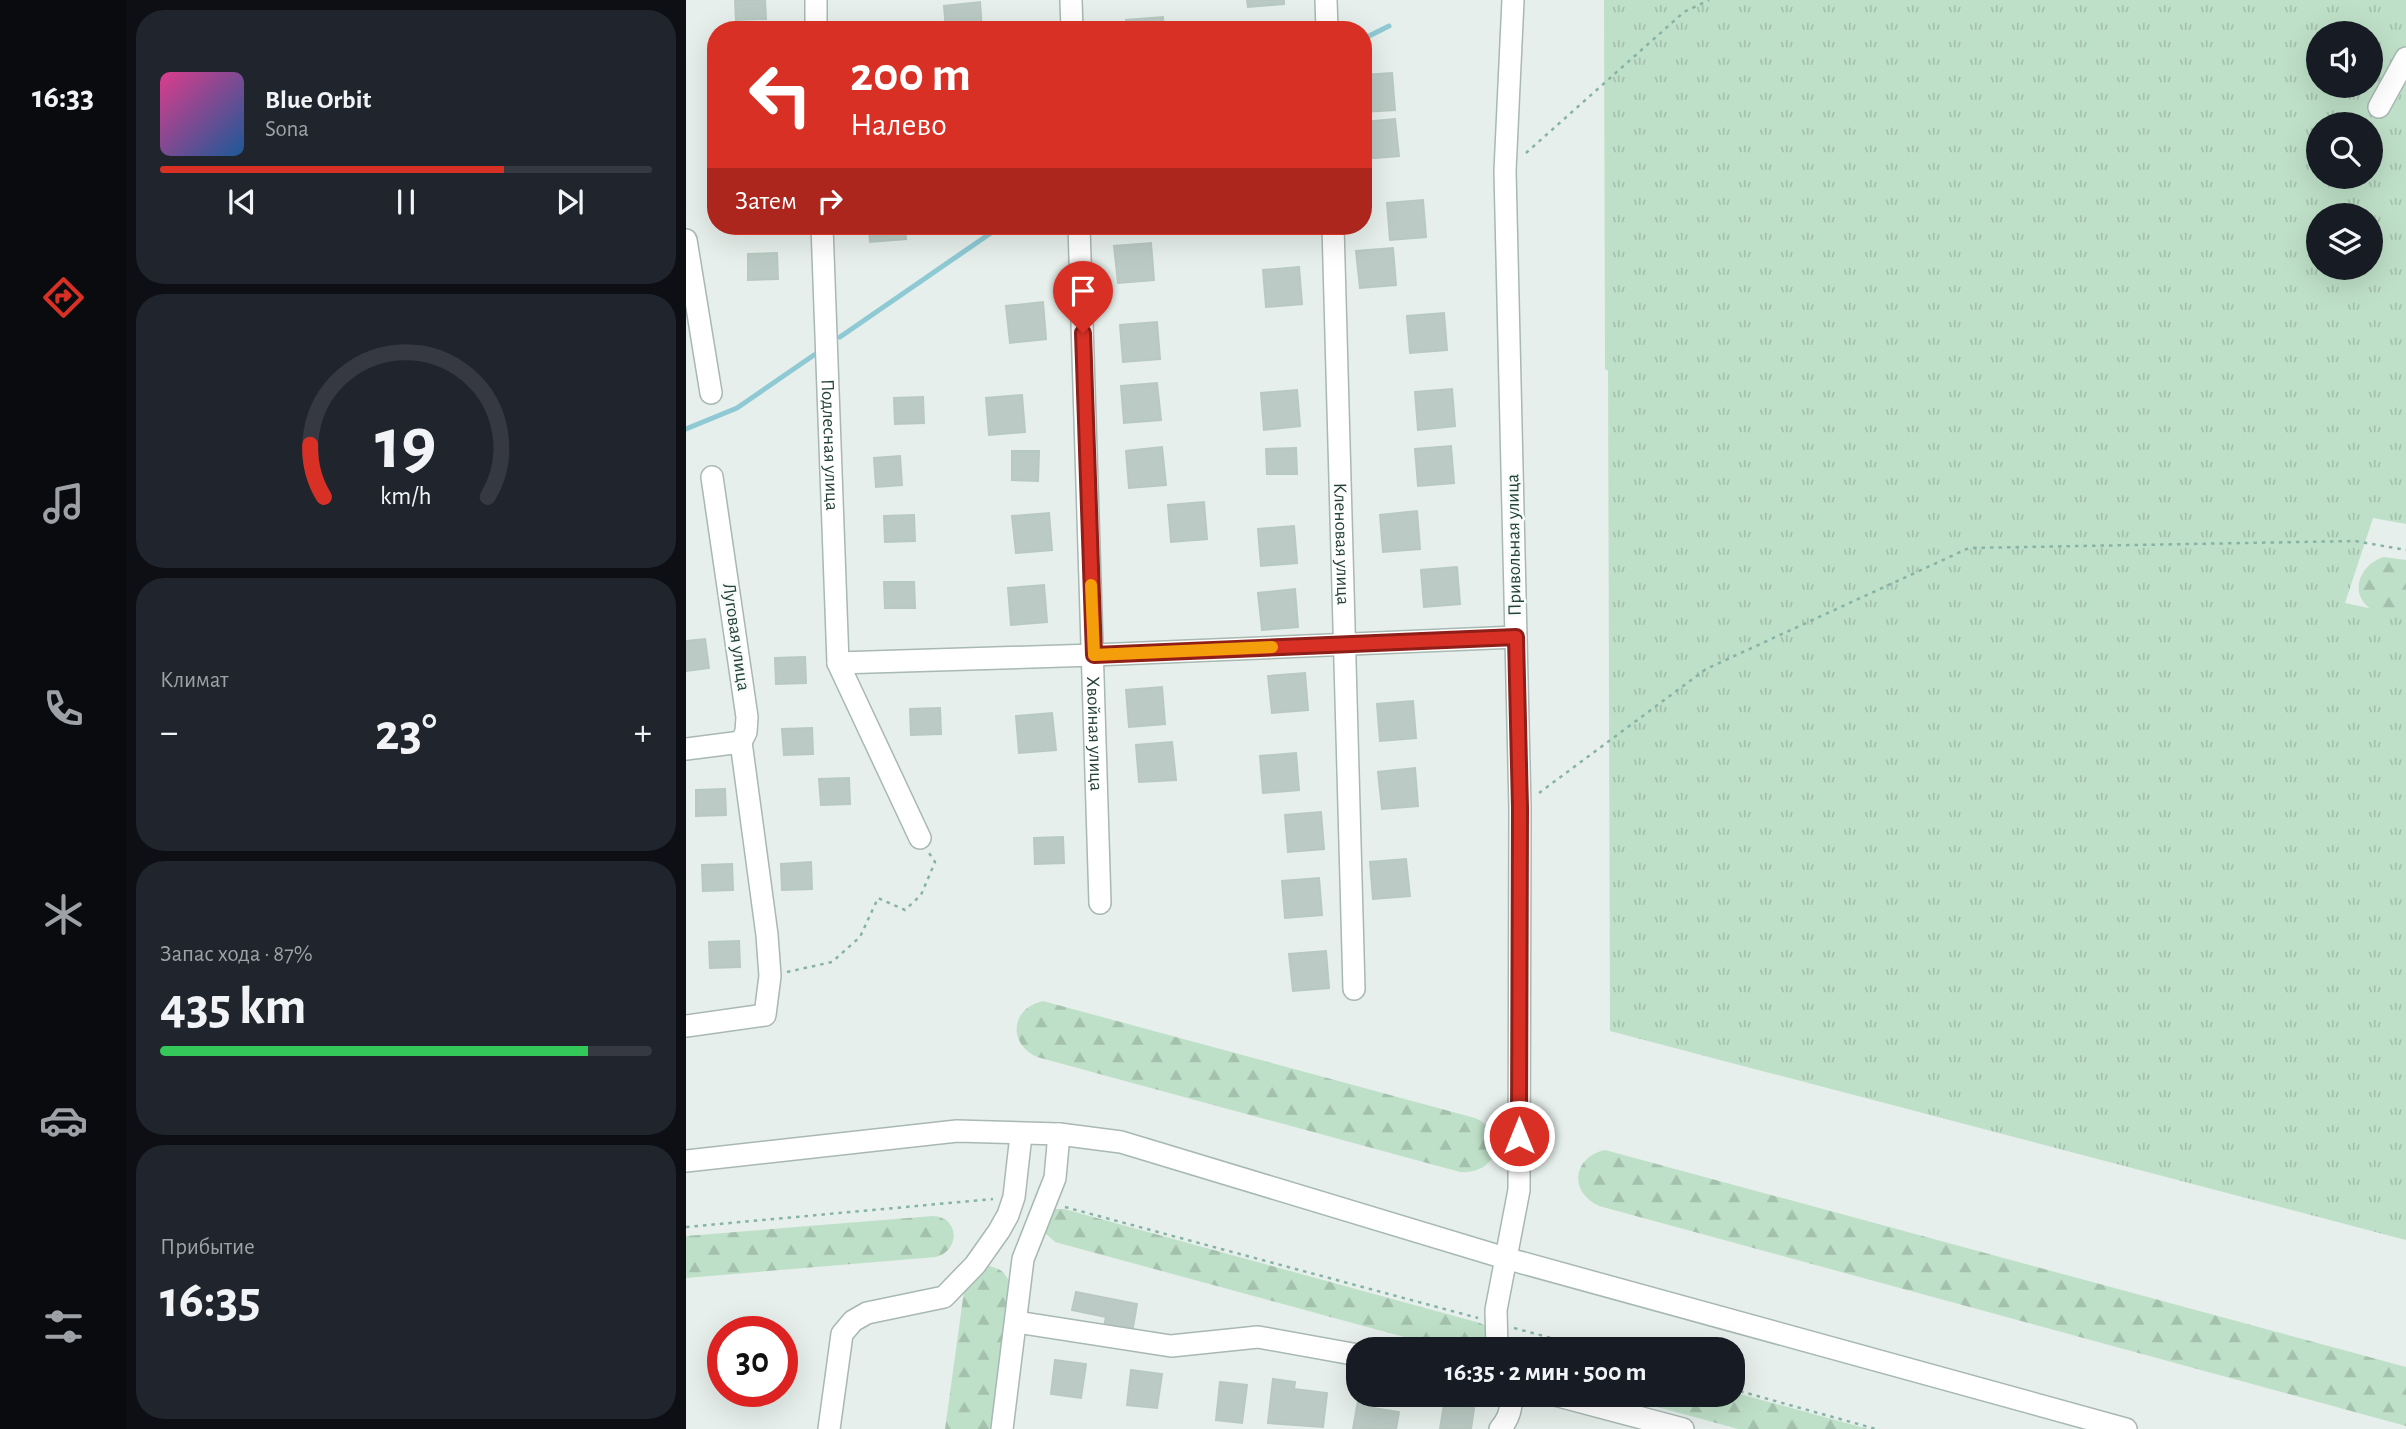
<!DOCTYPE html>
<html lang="ru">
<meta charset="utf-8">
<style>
body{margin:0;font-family:"Alegreya Sans",sans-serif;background:#20242c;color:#f1f3f6;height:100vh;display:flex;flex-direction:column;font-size:26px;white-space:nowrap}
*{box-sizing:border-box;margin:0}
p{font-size:23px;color:#9ea1a6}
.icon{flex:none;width:38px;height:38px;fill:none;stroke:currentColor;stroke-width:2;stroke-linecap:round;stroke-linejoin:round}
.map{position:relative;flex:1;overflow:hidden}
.sheet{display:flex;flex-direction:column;gap:10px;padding:10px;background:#0d0f14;width:560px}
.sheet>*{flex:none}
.guide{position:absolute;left:21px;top:21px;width:665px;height:214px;border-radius:28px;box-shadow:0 7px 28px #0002;background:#d93025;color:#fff;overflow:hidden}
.fabs{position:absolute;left:1620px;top:21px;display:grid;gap:14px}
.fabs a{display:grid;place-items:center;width:77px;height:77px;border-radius:50%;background:#171b24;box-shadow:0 7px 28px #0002;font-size:35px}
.speed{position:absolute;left:21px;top:1316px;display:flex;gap:14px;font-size:35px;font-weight:700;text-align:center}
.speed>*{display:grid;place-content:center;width:91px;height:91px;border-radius:50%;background:#171b24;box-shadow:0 7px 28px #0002;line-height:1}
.speed .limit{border:10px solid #d22;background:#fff;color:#111}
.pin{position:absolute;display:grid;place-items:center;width:60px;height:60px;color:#fff;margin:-72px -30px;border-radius:50% 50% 50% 0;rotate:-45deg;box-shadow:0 0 7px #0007}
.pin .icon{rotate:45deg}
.me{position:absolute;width:77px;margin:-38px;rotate:0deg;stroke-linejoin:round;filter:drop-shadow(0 0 5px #0008)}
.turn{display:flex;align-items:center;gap:24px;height:147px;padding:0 28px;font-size:32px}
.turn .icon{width:91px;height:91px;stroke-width:2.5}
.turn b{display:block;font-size:49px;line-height:60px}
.then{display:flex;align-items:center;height:66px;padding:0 28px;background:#0003;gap:14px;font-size:26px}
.big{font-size:52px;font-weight:700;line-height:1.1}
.sheet .tile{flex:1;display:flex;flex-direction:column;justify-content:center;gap:10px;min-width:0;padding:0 24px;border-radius:28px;background:#20242c}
.sheet .dial{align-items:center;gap:0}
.dial svg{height:182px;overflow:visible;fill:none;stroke:#363941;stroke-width:7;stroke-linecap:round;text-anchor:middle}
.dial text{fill:#f1f3f6;stroke:none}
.song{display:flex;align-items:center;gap:21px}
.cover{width:84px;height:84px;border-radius:10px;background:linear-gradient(135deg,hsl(330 70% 55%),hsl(210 70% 35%))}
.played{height:7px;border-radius:4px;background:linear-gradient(90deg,#d93025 70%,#363941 70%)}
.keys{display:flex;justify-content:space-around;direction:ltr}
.heat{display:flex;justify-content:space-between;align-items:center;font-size:38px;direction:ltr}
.charge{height:10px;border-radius:5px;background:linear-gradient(90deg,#34c759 87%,#363941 0)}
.trip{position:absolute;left:660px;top:1337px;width:399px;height:70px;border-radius:28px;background:#171b24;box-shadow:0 7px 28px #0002;font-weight:700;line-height:70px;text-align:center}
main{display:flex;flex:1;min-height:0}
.tab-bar{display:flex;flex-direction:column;width:126px;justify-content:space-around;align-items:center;background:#090b0e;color:#9ea1a6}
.tab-bar .icon{width:49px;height:49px}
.tab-bar .active{color:#d93025}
.tab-bar b{font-size:32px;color:#f1f3f6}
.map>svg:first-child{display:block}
</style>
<main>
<nav class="tab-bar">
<b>16:33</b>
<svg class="icon active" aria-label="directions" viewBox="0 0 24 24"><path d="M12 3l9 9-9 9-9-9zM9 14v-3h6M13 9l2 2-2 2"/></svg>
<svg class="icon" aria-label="music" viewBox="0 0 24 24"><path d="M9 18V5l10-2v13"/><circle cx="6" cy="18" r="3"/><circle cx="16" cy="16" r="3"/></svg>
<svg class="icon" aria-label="phone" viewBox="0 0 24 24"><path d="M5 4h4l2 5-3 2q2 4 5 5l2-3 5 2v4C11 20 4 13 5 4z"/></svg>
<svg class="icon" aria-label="climate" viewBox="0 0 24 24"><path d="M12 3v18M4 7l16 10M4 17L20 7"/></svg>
<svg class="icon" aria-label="car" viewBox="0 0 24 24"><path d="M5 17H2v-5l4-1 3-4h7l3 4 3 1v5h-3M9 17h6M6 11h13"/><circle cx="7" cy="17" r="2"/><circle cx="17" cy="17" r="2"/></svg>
<svg class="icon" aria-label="filters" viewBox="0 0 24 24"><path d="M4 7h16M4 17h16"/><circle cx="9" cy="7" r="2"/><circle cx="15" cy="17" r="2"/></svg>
</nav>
<section class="sheet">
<div class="tile">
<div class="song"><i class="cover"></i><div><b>Blue Orbit</b><p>Sona</p></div></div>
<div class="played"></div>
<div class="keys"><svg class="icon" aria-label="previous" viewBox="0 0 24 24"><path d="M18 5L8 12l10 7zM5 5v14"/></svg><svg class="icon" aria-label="pause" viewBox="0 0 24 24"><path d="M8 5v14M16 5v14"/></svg><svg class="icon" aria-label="next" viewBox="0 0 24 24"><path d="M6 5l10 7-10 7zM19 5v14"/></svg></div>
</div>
<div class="tile dial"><svg viewBox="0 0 100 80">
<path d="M14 69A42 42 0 1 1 86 69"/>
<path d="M14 69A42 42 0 0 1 8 46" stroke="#d93025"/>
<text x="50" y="56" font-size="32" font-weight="700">19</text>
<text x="50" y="72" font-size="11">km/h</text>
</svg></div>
<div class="tile"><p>Климат</p>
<div class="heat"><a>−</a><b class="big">23°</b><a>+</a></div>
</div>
<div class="tile"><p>Запас хода · 87%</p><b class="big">435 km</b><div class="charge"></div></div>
<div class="tile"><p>Прибытие</p><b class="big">16:35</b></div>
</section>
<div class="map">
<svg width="1720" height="1429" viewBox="0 0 1720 1429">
<defs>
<pattern id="grass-tufts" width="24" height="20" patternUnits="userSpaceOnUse" patternTransform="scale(1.75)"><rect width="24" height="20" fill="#bfe0c8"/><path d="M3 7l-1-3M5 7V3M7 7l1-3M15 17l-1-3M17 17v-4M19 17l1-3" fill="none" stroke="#a4c1ad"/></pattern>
<pattern id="forest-firs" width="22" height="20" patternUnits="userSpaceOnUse" patternTransform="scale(1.75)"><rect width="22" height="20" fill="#bfe0c8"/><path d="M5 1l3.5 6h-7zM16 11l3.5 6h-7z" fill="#a4c1ad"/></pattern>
</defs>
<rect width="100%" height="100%" fill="#e6efeb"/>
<path fill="url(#grass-tufts)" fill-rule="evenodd" d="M918,0h802v524l-33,-6 -28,85 61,13v624l-796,-209 -2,-660 -3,-2zM1633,33h52v53h-52zM1633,124h52v53h-52zM1633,215h52v53h-52z"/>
<g fill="url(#forest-firs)">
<path d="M1698,557l22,3v58c-10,-2 -23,-2 -32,-7 -27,-15 -15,-47 10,-54z"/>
<path d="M357,1001l432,117c35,15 23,57 -15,54l-423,-115c-30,-14 -26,-49 6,-56z"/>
<path d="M919,1150l801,217v59l-807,-220c-31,-14 -26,-49 6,-56z"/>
<path d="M368,1209h10l416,114 10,5v21h-42l-393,-107 -12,-11z"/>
<path d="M247,1216c26,1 28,34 3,41l-250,21v-42z"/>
<path d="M297,1265c14,2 22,5 27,19l-19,145h-46l20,-145z"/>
<path d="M855,1340h6l32,9h-52l4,-6z"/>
<path d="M1047,1392l135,37h-130l-124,-34h118z"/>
</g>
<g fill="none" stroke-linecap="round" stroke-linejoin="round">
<g stroke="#8ec9d4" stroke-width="5">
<path d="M677,39l26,-13"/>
<path d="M154,337l161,-111"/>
<path d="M0,429l51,-21 77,-53"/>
</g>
</g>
<g fill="#bbcac4" stroke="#b8c9c2" stroke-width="2">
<path d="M49,0h30l1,19 -30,1z"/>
<path d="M561,0h37v4l-36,3z"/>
<path d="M294,2l2,28h-36l-2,-24z"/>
<path d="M477,17l1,13h-37l-1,-10z"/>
<path d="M706,73l3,37 -32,2v-37z"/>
<path d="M709,119l4,37 -36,3v-37z"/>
<path d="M737,200l3,37 -36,3 -3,-37z"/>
<path d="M183,226h36l1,13 -36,3z"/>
<path d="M465,243l3,37 -36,3 -4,-37z"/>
<path d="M707,248l3,37 -36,3 -4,-37z"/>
<path d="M91,253l1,26 -30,1v-26z"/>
<path d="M613,267l3,37 -36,3 -3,-37z"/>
<path d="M357,302l3,37 -36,4 -4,-37z"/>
<path d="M758,313l3,37 -37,3 -3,-37z"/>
<path d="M471,322l3,37 -37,3 -3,-37z"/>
<path d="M471,383l4,37 -37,3 -3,-37z"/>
<path d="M766,389l3,37 -37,4 -3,-38z"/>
<path d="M611,390l3,36 -36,4 -3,-37z"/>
<path d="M336,395l3,37 -36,3 -3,-37z"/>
<path d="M237,397l1,26 -29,1 -1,-26z"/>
<path d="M765,446l3,37 -36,3 -3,-37z"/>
<path d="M476,447l4,38 -37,3 -3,-37z"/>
<path d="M610,448l1,26h-30l-1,-25z"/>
<path d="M326,451h27l-1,30 -26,-1z"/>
<path d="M214,456l2,29 -26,2 -2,-29z"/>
<path d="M518,502l3,37 -36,3 -3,-37z"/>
<path d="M731,511l3,38 -37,3 -3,-37z"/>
<path d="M363,513l3,37 -36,3 -4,-37z"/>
<path d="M228,515l1,26 -30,1 -1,-26z"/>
<path d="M608,526l3,37 -36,3 -3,-37z"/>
<path d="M771,567l3,37 -36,3 -3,-37z"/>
<path d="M198,582h30l1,26h-30z"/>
<path d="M358,585l3,37 -36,3 -3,-37z"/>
<path d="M609,589l3,38 -36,3 -4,-37z"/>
<path d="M19,639l4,29 -23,3v-30z"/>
<path d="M119,657l1,26 -30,1 -1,-26z"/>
<path d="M619,673l3,37 -36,3 -4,-37z"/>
<path d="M476,687l3,37 -36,3 -3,-37z"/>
<path d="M727,701l3,37 -36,3 -3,-37z"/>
<path d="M254,708l1,26 -30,1 -1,-26z"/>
<path d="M366,713l4,37 -37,3 -3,-37z"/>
<path d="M126,728l1,26 -29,1 -2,-26z"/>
<path d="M486,742l4,38 -37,2 -3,-37z"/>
<path d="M610,753l3,37 -36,3 -3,-37z"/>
<path d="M729,768l3,38 -36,3 -4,-37z"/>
<path d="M163,778l1,26 -29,1 -2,-26z"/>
<path d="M39,789l1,26 -30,1v-26z"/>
<path d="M635,812l3,37 -36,3 -3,-37z"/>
<path d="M377,837l1,26 -29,1 -1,-26z"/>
<path d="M720,859l4,37 -37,3 -3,-37z"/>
<path d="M125,862l1,27 -30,1 -1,-26z"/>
<path d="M46,864l1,26 -30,1 -1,-26z"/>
<path d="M633,878l3,37 -37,3 -3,-37z"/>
<path d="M53,941l1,26 -30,1 -1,-26z"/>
<path d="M640,951l3,37 -36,3 -4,-37z"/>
<path d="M390,1292l61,12 -5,29 -28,-6 2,-10 -34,-7z"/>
<path d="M369,1360l31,4 -5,34 -30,-4z"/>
<path d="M445,1370l31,4 -5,34 -30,-3z"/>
<path d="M587,1379l22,3 -1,7 33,4 -4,34 -55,-4z"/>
<path d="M534,1382l27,3 -5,38 -26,-3z"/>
<path d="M673,1395h16l-2,13 26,4 -3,17h-43z"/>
<path d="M758,1404l30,4 -3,21h-31z"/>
</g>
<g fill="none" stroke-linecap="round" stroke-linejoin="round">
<defs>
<g id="minor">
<path d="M130,0v30"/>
<path d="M385,0l1,30"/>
<path d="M640,0l1,30"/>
<path d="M1693,107l27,-49"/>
<path id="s1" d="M136,226l16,437 82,175"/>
<path id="s2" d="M393,226l21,677"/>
<path id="s3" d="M647,226l21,763"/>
<path d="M0,240l25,153"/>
<path d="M152,663l256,-8 422,-18"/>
<path d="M0,749l55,-7 5,-10 1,-15 -35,-240"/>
<path d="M0,1026l79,-11 5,-39 -3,-41 -26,-193"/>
<path d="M0,1161l271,-30 102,3 62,8 384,116 621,171"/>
<path d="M331,1322l154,24 87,-9 100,18"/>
<path d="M811,1349l-1,-39 23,-120 1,-382 -15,-637 8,-171"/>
<path d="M869,1395l128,34"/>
<path d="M143,1429l13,-95 11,-13 14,-8 77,-16 31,-32 24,-34 9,-16 6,-18 7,-62"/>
<path d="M316,1429l21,-170 32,-81 4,-44"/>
<path d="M814,1429c9,-10 12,-22 11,-34"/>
</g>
</defs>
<use href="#minor" stroke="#a8b8b2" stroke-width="24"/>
<g stroke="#86b3a5" stroke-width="2.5" stroke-dasharray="3.5 5" stroke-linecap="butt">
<path d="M840,153l158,-141 25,-12"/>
<path d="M853,793l167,-124 263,-121 386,-7 51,9"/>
<path d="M101,972l45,-10 28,-25 18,-39 27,12 16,-15 14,-33 -6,-9"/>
<path d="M379,1207l413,111"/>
<path d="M0,1227l307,-28"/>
<path d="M828,1328l78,21"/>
<path d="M1046,1389l144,40"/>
</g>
<use href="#minor" stroke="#fff" stroke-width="21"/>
</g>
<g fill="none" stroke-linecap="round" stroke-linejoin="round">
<defs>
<path id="route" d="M397,333l11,322 422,-18 4,171 -1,328"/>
</defs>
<use href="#route" stroke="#8d1f18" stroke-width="18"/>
<use href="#route" stroke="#d93025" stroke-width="12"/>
<path stroke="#f59e0b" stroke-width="12" d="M405,585l3,70 178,-8"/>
</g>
<g text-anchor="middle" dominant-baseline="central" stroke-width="5" stroke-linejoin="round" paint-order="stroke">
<g font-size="19" fill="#24423a" stroke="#f7fbf9">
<text stroke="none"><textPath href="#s1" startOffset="219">Подлесная улица</textPath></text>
<text stroke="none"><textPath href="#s3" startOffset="318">Кленовая улица</textPath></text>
<text transform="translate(828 545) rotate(-91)">Привольная улица</text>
<text transform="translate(50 637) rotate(82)">Луговая улица</text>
<text stroke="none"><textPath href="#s2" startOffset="508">Хвойная улица</textPath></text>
</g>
</g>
</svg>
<div class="fabs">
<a><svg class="icon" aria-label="sound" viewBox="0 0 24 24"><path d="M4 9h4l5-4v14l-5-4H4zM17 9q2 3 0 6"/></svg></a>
<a><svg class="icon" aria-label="search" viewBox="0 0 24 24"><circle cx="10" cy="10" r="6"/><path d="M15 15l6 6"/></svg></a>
<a><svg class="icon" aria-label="layers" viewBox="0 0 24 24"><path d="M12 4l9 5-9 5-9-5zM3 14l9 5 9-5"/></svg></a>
</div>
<div class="speed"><div class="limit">30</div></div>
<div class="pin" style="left:397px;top:333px;background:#d93025"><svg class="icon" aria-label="arrive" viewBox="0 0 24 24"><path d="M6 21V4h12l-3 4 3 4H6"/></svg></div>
<svg class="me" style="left:833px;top:1136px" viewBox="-20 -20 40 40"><circle r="17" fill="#d93025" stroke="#fff" stroke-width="3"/><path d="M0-11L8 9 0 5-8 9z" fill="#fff"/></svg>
<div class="trip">16:35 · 2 мин · 500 m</div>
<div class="guide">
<div class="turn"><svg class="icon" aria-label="left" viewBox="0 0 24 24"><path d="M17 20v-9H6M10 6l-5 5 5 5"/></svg><div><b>200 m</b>Налево</div></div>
<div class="then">Затем<svg class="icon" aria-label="right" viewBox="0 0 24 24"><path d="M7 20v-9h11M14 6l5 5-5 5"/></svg></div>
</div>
</div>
</main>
